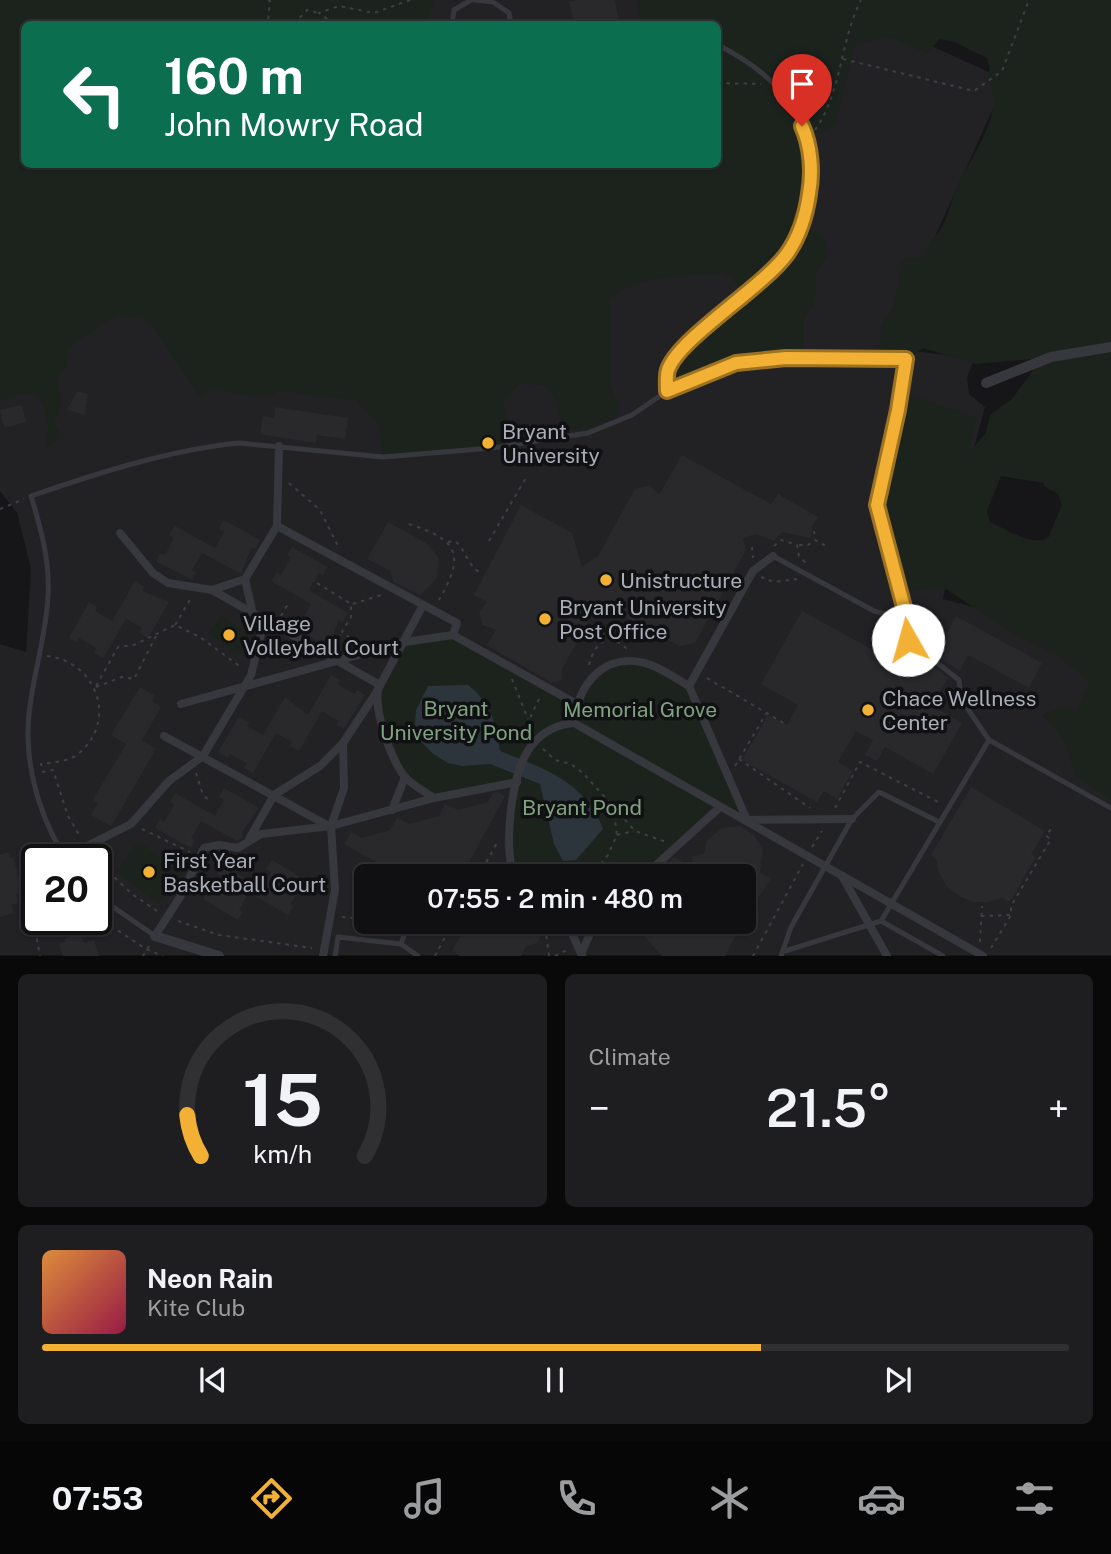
<!DOCTYPE html>
<meta charset="utf-8">
<style>
body{margin:0;font-family:"Public Sans",sans-serif;background:#1e1e20;color:#f1f3f6;height:100vh;display:flex;flex-direction:column;font-size:26px;white-space:nowrap}
*{box-sizing:border-box;margin:0}
p{font-size:23px;color:#9c9d9f}
.icon{flex:none;width:38px;height:38px;fill:none;stroke:currentColor;stroke-width:2;stroke-linecap:round;stroke-linejoin:round}
.map{position:relative;height:956px;overflow:hidden}
.drawer{display:flex;flex-direction:column;gap:18px;padding:18px;background:#09090a;flex:1}
.drawer>*{flex:none}
.top-card{position:absolute;left:21px;top:21px;width:700px;height:147px;border-radius:10px;box-shadow:0 2px 5px #0004,0 0 0 2px #303032;background:#0b6e4f;color:#fff;overflow:hidden}
.speed{position:absolute;left:21px;top:844px;display:flex;gap:14px;font-size:35px;font-weight:700;text-align:center}
.speed>*{display:grid;place-content:center;width:91px;height:91px;border-radius:50%;background:#101012;box-shadow:0 2px 5px #0004,0 0 0 2px #303032;line-height:1}
.speed .limit{border:4px solid #111;border-radius:10px;background:#fff;color:#111}
.pin{position:absolute;display:grid;place-items:center;width:60px;height:60px;color:#fff;margin:-72px -30px;border-radius:50% 50% 50% 0;rotate:-45deg;box-shadow:0 0 7px #0007}
.pin .icon{rotate:45deg}
.me{position:absolute;width:77px;margin:-38px;rotate:353deg;stroke-linejoin:round;filter:drop-shadow(0 0 5px #0008)}
.turn{display:flex;align-items:center;gap:24px;height:147px;padding:0 28px;font-size:32px}
.turn .icon{width:91px;height:91px;stroke-width:2.5}
.turn b{display:block;font-size:49px;line-height:60px}
.big{font-size:52px;font-weight:600;line-height:1.1}
.drawer .card{flex:1;display:flex;flex-direction:column;justify-content:center;gap:10px;min-width:0;padding:0 24px;border-radius:10px;background:#1e1e20}
.drawer .dial{align-items:center;gap:0}
.dial svg{height:182px;overflow:visible;fill:none;stroke:#303032;stroke-width:7;stroke-linecap:round;text-anchor:middle}
.dial text{fill:#f1f3f6;stroke:none}
.song{display:flex;align-items:center;gap:21px}
.cover{width:84px;height:84px;border-radius:10px;background:linear-gradient(135deg,hsl(30 70% 55%),hsl(340 70% 35%))}
.played{height:7px;border-radius:4px;background:linear-gradient(90deg,#f2b134 70%,#303032 70%)}
.keys{display:flex;justify-content:space-around;direction:ltr}
.heat{display:flex;justify-content:space-between;align-items:center;font-size:38px;direction:ltr}
.drawer .tiles{flex:1;display:grid;gap:18px;grid-template-columns:1fr 1fr}
.card:last-child{grid-column:span 2}
.trip{position:absolute;left:354px;top:864px;width:402px;height:70px;border-radius:10px;background:#101012;box-shadow:0 2px 5px #0004,0 0 0 2px #303032;font-weight:600;line-height:70px;text-align:center}
.tabs{display:flex;height:112px;justify-content:space-around;align-items:center;background:#060607;color:#9c9d9f}
.tabs .icon{width:49px;height:49px}
.tabs .active{color:#f2b134}
.tabs b{font-size:32px;color:#f1f3f6}
.map>svg:first-child{display:block}
</style>
<div class="map">
<svg width="1111" height="956" viewBox="0 0 1111 956">
<rect width="100%" height="100%" fill="#161618"/>
<path fill="#222225" fill-rule="evenodd" d="M357,0h474l175,80 -121,267 89,12 -7,19 2,16 16,13 -19,71 -23,121 168,44v312h-1111v-311l26,8 5,-83 -14,-56 -17,-22v-141l189,-185 529,-1v-140h-386zM37,859h59v60h-59zM366,877h378v45h-378z"/>
<g fill="#1c231d" fill-rule="evenodd">
<path d="M0,0h434l-8,24h-402v140h694v-140h-75l-7,-24h475v800l-37,-25c-5,-26 -12,-42 -32,-60l18,-8 17,2 13,-27 -32,-26 -43,-21 -72,-48 -42,4 -19,-75 9,-46 -7,-2 17,-76 76,26 -9,36 18,-21 4,-18 22,-16 20,-27v-13l-56,5 -53,-16 -18,12 -26,-5 2,-29 13,-21 7,-43 6,-5 12,2 4,-3c1,-11 12,-17 17,-26 10,-16 12,-34 20,-50 12,-23 48,-74 27,-98l3,-14 -3,-10 -33,-16 -14,-3 -13,14 -40,-17 -32,9 -20,81 -33,12 5,51 -8,34 24,14 5,17 -12,21 -1,26 -11,19v37l-56,1 -71,23 -4,-14 23,-28 41,-31 10,-17 -23,-18c-39,2 -83,2 -115,26l1,87 9,19 -2,13 -42,13 -11,-6 -11,-29 -8,-11 -26,-1 -16,18 7,33 -3,11 -124,11 -4,-33 -23,-24 -75,-9 -14,6 -54,-7 -14,7 -47,-72 -10,-6 -23,-4 -51,33 -1,18c-19,17 -7,17 -6,35 0,7 -5,16 -7,22l8,13 -13,10h-3c4,-19 2,-36 -10,-51l-14,-2 -22,8zM1001,476l43,7v3l14,8 4,11 -14,33c-17,9 -41,-9 -58,-16l-3,-11z"/>
<path d="M221,615l30,21 -13,19 -30,-22z"/>
<path d="M453,635l122,68 12,-23 19,-14 25,-5 19,4 39,21 58,134 -27,-13 -77,70h-129l-6,-17 8,-78 -82,16 -29,-21 -20,-39 -9,-45 29,-51z"/>
<path d="M138,841l44,32 -23,31 -43,-32z"/>
</g>
<path fill="#2c353c" d="M468,685c23,18 28,38 32,66 43,17 86,31 103,78l-27,31 -13,1 -9,-17 -14,-60 -50,-20 -28,2 -14,-3 -16,-10 -14,-15 -3,-13 1,-15 12,-24z"/>
<g fill="#29292c">
<path d="M578,0h37l4,21 -45,3 -5,-22z"/>
<path d="M77,391l11,3 -3,21 -18,-5z"/>
<path d="M22,405l4,17 -22,6 -4,-18z"/>
<path d="M275,407l73,11 -3,21 -28,-4 -1,8 -56,-9 3,-18 11,2z"/>
<path d="M682,455l89,49 7,-10 40,23 -7,11v10l-29,-6 -8,9 -18,-7 -13,4 3,12 -51,93 -15,3 -68,-36 -11,-1 -9,6 -30,54v11l-10,3 -65,-38 9,-15 -14,-5 -3,-13 8,-10 -13,-7 47,-90 51,28 10,34 16,-11 37,-67 15,-4 9,10z"/>
<path d="M224,520l36,20 -5,9 -3,-2 -11,27 -39,-21 -10,17 4,3 -4,7 -36,-19 4,-8 5,2 9,-17 -5,-3 6,-9 40,22 9,-16 -5,-3z"/>
<path d="M388,522l38,21 13,15 -2,20 -17,17 -26,-13 -4,-11 -23,-12z"/>
<path d="M292,547l35,20 -4,8 -4,-2 -10,17 39,23 -5,9 -4,-2 -11,27 -36,-21 5,-9 5,3 9,-16 -40,-23 6,-9 4,3 10,-18 -4,-2z"/>
<path d="M135,581l9,6 -2,4 27,11 -21,36 -9,-5 3,-5 -16,-9 -23,39 -9,-5 2,-5 -17,-10 -2,5 -8,-5 20,-36 8,5 -2,4 17,10z"/>
<path d="M802,611l89,49 5,-9 32,18 2,-5 18,14 -16,28 30,17 -29,51 -48,-27 -8,14 -12,-6 8,-15 -17,-9 -18,31 15,9 -16,28 -13,-8 -7,11 -75,-42 26,-45 19,10 11,-20 -37,-21z"/>
<path d="M956,616l86,47 -13,25 -61,-33 -8,16 -25,-16z"/>
<path d="M331,675l9,5 -3,4 18,10 2,-4 8,5 -21,34 -8,-4 3,-4 -17,-10 -23,40 -9,-5 2,-4 -16,-9 -23,40 -9,-5 3,-5 -17,-9 -2,4 -10,-6 21,-35 10,5 -2,4 16,9 22,-38 23,18z"/>
<path d="M140,687l15,9 -3,5 9,6 -19,33 14,9 -45,77 -20,-11 7,-12 -5,-3 33,-56 -15,-9z"/>
<path d="M971,787l74,44 -14,23 5,3 -26,45 -8,-4 -14,4h-15l-14,-6 -12,-9 -8,-14 -3,-14 -5,-4z"/>
<path d="M224,788l35,20 -17,24 1,5 -6,4 -36,-20 -10,17 4,2 -4,8 -36,-20 5,-9 4,3 10,-17 -4,-3 5,-9 40,23 9,-16 -5,-3z"/>
<path d="M498,792l7,4 -44,81h-58l-59,-33 7,-12 11,6 28,-8 7,-12 12,6 30,-8 6,-12 13,6 30,-8 5,-9z"/>
<path d="M740,826l13,8 10,15 -3,24 11,5 -21,33 9,4 -1,12 -10,8h-12l-11,21h-63l-31,-34h113v-45h-91l21,-20 20,11 -2,-11 12,-4 3,-13 15,-12z"/>
<path d="M8,852l2,6 3,-1 10,35 -7,2 2,9 -7,2 3,8 -14,4v-62z"/>
<path d="M272,860l35,21 -17,23 3,2 -5,9 -39,-23 -10,18 4,2 -5,8 -35,-21 4,-8 4,3 11,-18 -5,-2 5,-9 40,23 9,-16 -5,-3z"/>
<path d="M468,922h71l-2,5 3,11 -3,5 -11,3 -5,10h-61l-8,-5z"/>
<path d="M81,934l3,9 10,-3 5,16h-36l-4,-12 6,-2 -1,-3z"/>
</g>
<g fill="none" stroke-linecap="round" stroke-linejoin="round">
<g stroke="#3d3f44" stroke-width="2" stroke-dasharray="3.5 5" stroke-linecap="butt">
<path d="M268,0l2,1 -2,20 6,3"/>
<path d="M294,24l13,-14 12,3"/>
<path d="M334,24l-15,-11 20,-7 35,7 36,-13"/>
<path d="M843,59l131,32 28,-20 27,-71"/>
<path d="M718,83l43,1"/>
<path d="M815,130c27,-38 25,-89 46,-130"/>
<path d="M289,483l31,27 18,36"/>
<path d="M0,509l24,-10"/>
<path d="M409,524c50,16 56,31 30,76"/>
<path d="M814,531l1,8"/>
<path d="M489,541l38,-65"/>
<path d="M448,542l7,-1c11,9 12,23 24,31"/>
<path d="M799,545h9l7,-5 11,6"/>
<path d="M774,546l7,-6 16,5 2,11 7,7"/>
<path d="M752,547l1,11"/>
<path d="M761,577l13,5 23,-3"/>
<path d="M317,583l34,21v13l-9,15 18,13"/>
<path d="M353,604l28,-9"/>
<path d="M281,616l8,-14"/>
<path d="M175,625l16,-27"/>
<path d="M600,625l4,13"/>
<path d="M47,656c49,5 72,65 31,98 -10,8 -25,8 -37,10l2,8 10,-2 15,46 13,22"/>
<path d="M589,665c6,-24 20,-35 40,-14"/>
<path d="M707,678l80,47"/>
<path d="M512,679l16,40"/>
<path d="M96,686l22,-39 16,-2 41,-20 25,12 42,31"/>
<path d="M96,687l26,-10 12,2 22,-43"/>
<path d="M529,734v-14l11,-23"/>
<path d="M543,749l12,11 16,4 12,9 52,58 31,11"/>
<path d="M739,759l71,49"/>
<path d="M735,766l31,-52"/>
<path d="M196,773l7,22 8,7"/>
<path d="M835,808l25,-46 80,41"/>
<path d="M142,829l48,23"/>
<path d="M617,835l17,-4"/>
<path d="M812,847l10,-16"/>
<path d="M41,853l3,6"/>
<path d="M96,860l36,34 25,17"/>
<path d="M37,865l-13,3 16,88"/>
<path d="M475,868l15,9"/>
<path d="M478,877l20,-36"/>
<path d="M590,877l18,-22 9,-20 -4,-29"/>
<path d="M981,916l29,-1"/>
<path d="M342,917l24,2"/>
<path d="M178,921l41,14 93,13"/>
<path d="M539,922l6,4 4,30"/>
<path d="M111,926l35,23 17,7"/>
<path d="M980,942l2,-36"/>
<path d="M991,948l20,-33v-9l40,-67 -5,-3 5,-7"/>
<path d="M143,956l6,-10"/>
<path d="M435,956l18,-34"/>
<path d="M555,956l12,-6"/>
<path d="M753,956l50,-92"/>
</g>
<g stroke="#37383d" stroke-width="5">
<path d="M474,0l19,2 16,11 2,11"/>
<path d="M452,24l2,-14 17,-10"/>
<path d="M667,391c0,-6 -1,-15 1,-21 5,-15 23,-30 35,-39 63,-54 113,-86 106,-177 -3,-51 -49,-88 -91,-109"/>
<path d="M773,556l101,55 15,4 16,-4"/>
<path d="M989,740l122,68"/>
<path d="M67,859c-23,-32 -38,-80 -39,-121 -1,-47 18,-95 20,-142 2,-35 -7,-67 -17,-100 67,-23 138,-46 208,-53l144,14 109,-9 96,-15 44,-18 35,-24 68,-27 52,-6 119,1 -8,51 -21,95 28,106 3,29 51,40 2,19 28,41 -108,181 -96,30"/>
<path d="M96,895l59,41"/>
<path d="M881,921l62,35"/>
<path d="M401,944l8,-22"/>
<path d="M335,956l3,-19 63,7 17,12"/>
<path d="M781,956l10,-29 61,-108 27,-27 60,30"/>
</g>
<g stroke="#37383d" stroke-width="8">
<path d="M277,526l180,97 -4,12 122,68"/>
<path d="M120,533l33,40 15,10 44,7 168,95c-10,18 12,79 26,93 8,8 19,14 28,20"/>
<path d="M212,590l33,-11"/>
<path d="M252,610l-7,-31 32,-53 2,-80"/>
<path d="M689,686l58,134 105,-1"/>
<path d="M181,704l224,-62 48,-7"/>
<path d="M574,723l409,233"/>
<path d="M164,736l163,89"/>
<path d="M392,810l13,-33"/>
<path d="M249,839l25,-44 46,-29 23,-23"/>
<path d="M65,857l66,-33 38,-43 34,-25 48,-81 13,-54"/>
<path d="M842,876l45,80"/>
<path d="M514,877c-11,-30 -3,-107 18,-132 10,-13 26,-21 42,-22 3,-40 33,-74 77,-58 13,5 26,14 38,21l64,-115 20,-15"/>
<path d="M643,877l77,-70"/>
<path d="M567,922l15,34"/>
<path d="M574,922h3"/>
<path d="M155,936l25,-39 24,-49 15,-3 19,3 23,-14 70,-8 103,-28 83,-16"/>
<path d="M582,952l13,-30"/>
<path d="M323,956l12,-66 -4,-64 13,-38 -1,-45 33,-50 47,-88"/>
</g>
<g stroke="#37383d" stroke-width="10">
<path d="M986,383l65,-26 60,-10"/>
<path d="M155,936l64,20"/>
</g>
</g>
<g fill="none" stroke-linecap="round" stroke-linejoin="round">
<defs>
<path id="route" d="M802,126c9,20 11,46 7,68 -3,21 -10,43 -22,60 -25,34 -109,85 -119,116 -2,6 -1,15 -1,21l69,-28 50,-5 120,1 -8,51 -21,95 28,106 3,29"/>
</defs>
<use href="#route" stroke="#9d7322" stroke-width="18"/>
<use href="#route" stroke="#f2b134" stroke-width="12"/>
</g>
<g fill="#f2b134" stroke="#111113" stroke-width="2.5">
<circle cx="488" cy="443" r="7"/>
<circle cx="606" cy="580" r="7"/>
<circle cx="545" cy="619" r="7"/>
<circle cx="229" cy="635" r="7"/>
<circle cx="868" cy="710" r="7"/>
<circle cx="149" cy="872" r="7"/>
</g>
<g text-anchor="middle" dominant-baseline="central" stroke-width="7" stroke-linejoin="round" paint-order="stroke">
<g font-size="21" fill="#a8adb8" stroke="#111113" text-anchor="start">
<text x="502" y="431">Bryant<tspan x="502" dy="24">University</tspan></text>
<text x="620" y="580">Unistructure</text>
<text x="559" y="607">Bryant University<tspan x="559" dy="24">Post Office</tspan></text>
<text x="243" y="623">Village<tspan x="243" dy="24">Volleyball Court</tspan></text>
<text x="882" y="698">Chace Wellness<tspan x="882" dy="24">Center</tspan></text>
<text x="163" y="860">First Year<tspan x="163" dy="24">Basketball Court</tspan></text>
</g>
<g font-size="21" fill="#7fa381" stroke="#111113">
<text x="456" y="708">Bryant<tspan x="456" dy="24">University Pond</tspan></text>
<text x="640" y="709">Memorial Grove</text>
<text x="582" y="807">Bryant Pond</text>
</g>
</g>
</svg>
<div class="speed"><div class="limit">20</div></div>
<div class="pin" style="left:802px;top:126px;background:#d93025"><svg class="icon" aria-label="arrive" viewBox="0 0 24 24"><path d="M6 21V4h12l-3 4 3 4H6"/></svg></div>
<svg class="me" style="left:908px;top:640px" viewBox="-20 -20 40 40"><circle r="19" fill="#fff"/><path d="M0-13L10 11 0 6-10 11z" fill="#f2b134"/></svg>
<div class="trip">07:55 · 2 min · 480 m</div>
<div class="top-card">
<div class="turn"><svg class="icon" aria-label="left" viewBox="0 0 24 24"><path d="M17 20v-9H6M10 6l-5 5 5 5"/></svg><div><b>160 m</b>John Mowry Road</div></div>
</div>
</div>
<section class="drawer">
<div class="tiles">
<div class="card dial"><svg viewBox="0 0 100 80">
<path d="M14 69A42 42 0 1 1 86 69"/>
<path d="M14 69A42 42 0 0 1 8 51" stroke="#f2b134"/>
<text x="50" y="56" font-size="32" font-weight="700">15</text>
<text x="50" y="72" font-size="11">km/h</text>
</svg></div>
<div class="card"><p>Climate</p>
<div class="heat"><a>−</a><b class="big">21.5°</b><a>+</a></div>
</div>
<div class="card">
<div class="song"><i class="cover"></i><div><b>Neon Rain</b><p>Kite Club</p></div></div>
<div class="played"></div>
<div class="keys"><svg class="icon" aria-label="previous" viewBox="0 0 24 24"><path d="M18 5L8 12l10 7zM5 5v14"/></svg><svg class="icon" aria-label="pause" viewBox="0 0 24 24"><path d="M8 5v14M16 5v14"/></svg><svg class="icon" aria-label="next" viewBox="0 0 24 24"><path d="M6 5l10 7-10 7zM19 5v14"/></svg></div>
</div>
</div>
</section>
<nav class="tabs">
<b>07:53</b>
<svg class="icon active" aria-label="directions" viewBox="0 0 24 24"><path d="M12 3l9 9-9 9-9-9zM9 14v-3h6M13 9l2 2-2 2"/></svg>
<svg class="icon" aria-label="music" viewBox="0 0 24 24"><path d="M9 18V5l10-2v13"/><circle cx="6" cy="18" r="3"/><circle cx="16" cy="16" r="3"/></svg>
<svg class="icon" aria-label="phone" viewBox="0 0 24 24"><path d="M5 4h4l2 5-3 2q2 4 5 5l2-3 5 2v4C11 20 4 13 5 4z"/></svg>
<svg class="icon" aria-label="climate" viewBox="0 0 24 24"><path d="M12 3v18M4 7l16 10M4 17L20 7"/></svg>
<svg class="icon" aria-label="car" viewBox="0 0 24 24"><path d="M5 17H2v-5l4-1 3-4h7l3 4 3 1v5h-3M9 17h6M6 11h13"/><circle cx="7" cy="17" r="2"/><circle cx="17" cy="17" r="2"/></svg>
<svg class="icon" aria-label="filters" viewBox="0 0 24 24"><path d="M4 7h16M4 17h16"/><circle cx="9" cy="7" r="2"/><circle cx="15" cy="17" r="2"/></svg>
</nav>
